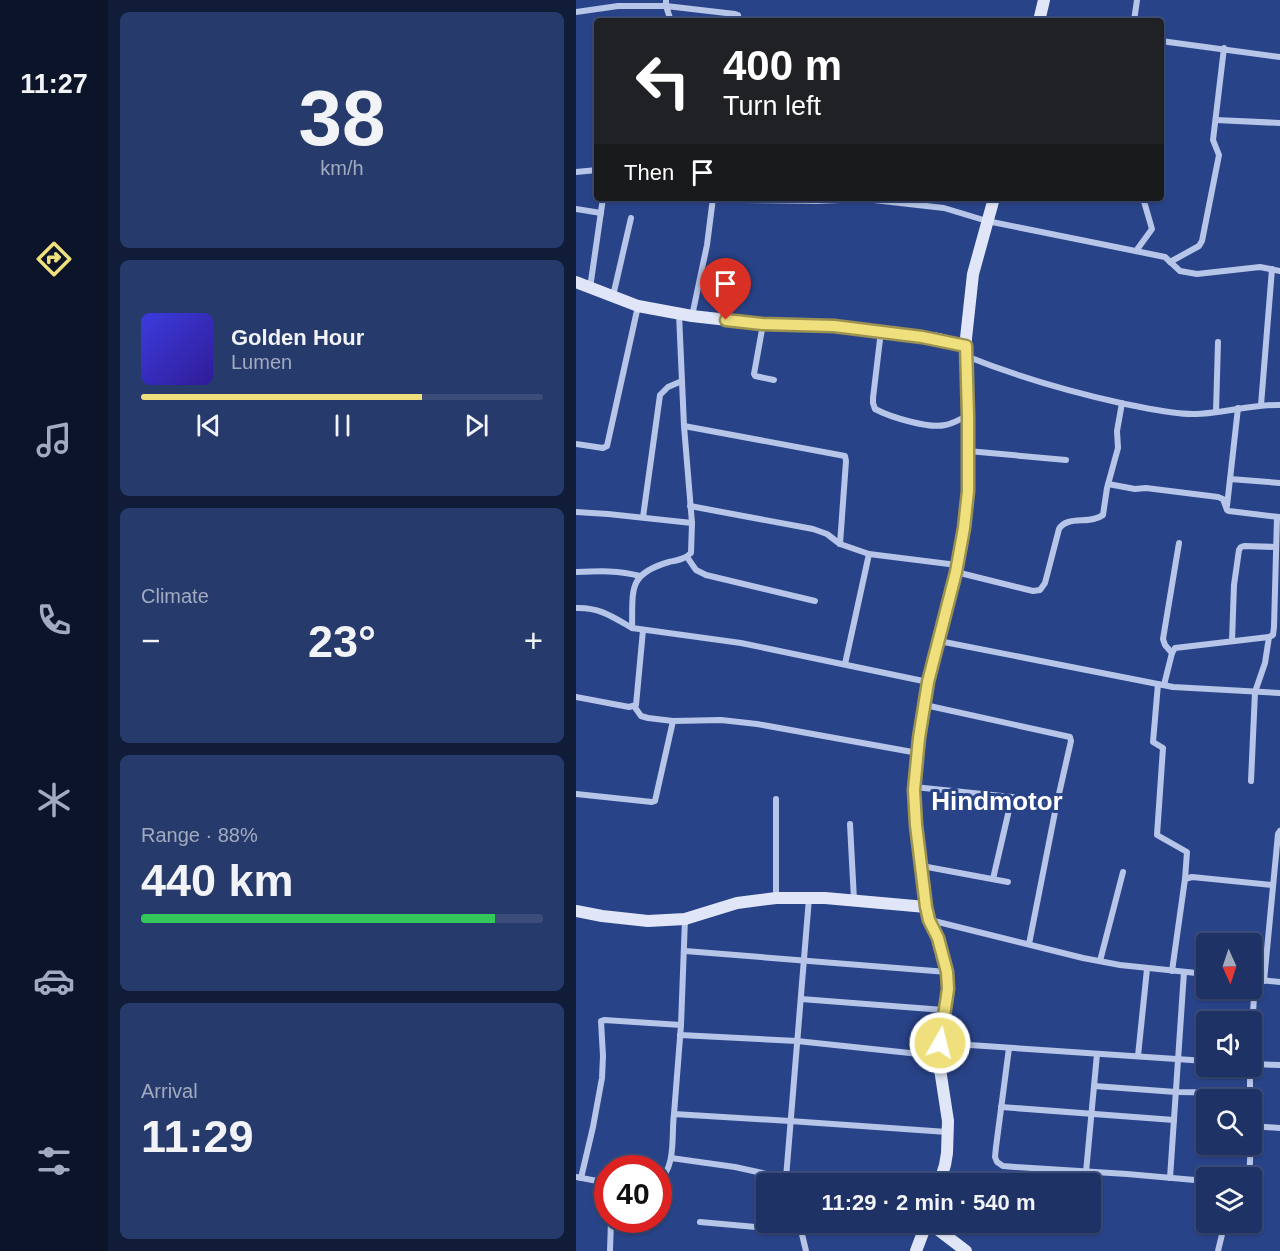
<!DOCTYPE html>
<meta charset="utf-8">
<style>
body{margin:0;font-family:Arial,sans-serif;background:#273a6c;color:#f1f3f6;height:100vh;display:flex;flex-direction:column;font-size:22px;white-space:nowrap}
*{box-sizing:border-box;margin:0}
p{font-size:20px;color:#a1aabf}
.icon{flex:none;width:33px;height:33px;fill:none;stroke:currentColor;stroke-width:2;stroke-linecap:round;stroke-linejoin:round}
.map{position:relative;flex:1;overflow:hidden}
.side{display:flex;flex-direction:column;gap:12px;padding:12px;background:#111c38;width:468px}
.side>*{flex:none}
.banner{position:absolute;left:18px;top:18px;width:570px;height:183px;border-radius:6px;box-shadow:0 2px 4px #0004,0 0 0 2px #3c4d7a;background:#202124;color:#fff;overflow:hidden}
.needle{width:39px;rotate:177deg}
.tools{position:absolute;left:620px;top:933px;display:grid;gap:12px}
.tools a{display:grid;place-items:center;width:66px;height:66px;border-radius:6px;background:#1f3266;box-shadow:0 2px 4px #0004,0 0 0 2px #3c4d7a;font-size:30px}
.speed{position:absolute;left:18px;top:1155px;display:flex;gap:12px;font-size:30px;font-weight:700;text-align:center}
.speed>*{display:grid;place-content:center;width:78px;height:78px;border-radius:50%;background:#1f3266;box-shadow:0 2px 4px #0004,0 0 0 2px #3c4d7a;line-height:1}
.speed .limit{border:9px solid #d22;background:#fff;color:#111}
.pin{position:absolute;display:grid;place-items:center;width:51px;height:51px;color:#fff;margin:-62px -26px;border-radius:50% 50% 50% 0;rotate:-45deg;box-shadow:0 0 6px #0007}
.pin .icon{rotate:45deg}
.me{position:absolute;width:66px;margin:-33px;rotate:8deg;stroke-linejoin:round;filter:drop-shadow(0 0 4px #0008)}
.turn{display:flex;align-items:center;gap:21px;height:126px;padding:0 30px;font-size:27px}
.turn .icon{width:78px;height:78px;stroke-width:2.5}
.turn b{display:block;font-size:42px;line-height:51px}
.then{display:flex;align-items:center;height:57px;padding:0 30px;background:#0003;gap:12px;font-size:22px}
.big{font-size:45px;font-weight:700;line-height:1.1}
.side .card{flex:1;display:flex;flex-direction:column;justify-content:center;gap:9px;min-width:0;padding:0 21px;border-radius:9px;background:#273a6c}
.side .dial{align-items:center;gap:0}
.dial b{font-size:78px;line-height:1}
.song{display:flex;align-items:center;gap:18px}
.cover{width:72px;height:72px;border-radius:9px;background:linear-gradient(135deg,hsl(240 70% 55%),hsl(250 70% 35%))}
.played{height:6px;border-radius:3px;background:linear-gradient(90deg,#efe07d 70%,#3c4d7a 70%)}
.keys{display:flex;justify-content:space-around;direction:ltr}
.heat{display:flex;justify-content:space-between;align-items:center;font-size:33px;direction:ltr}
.charge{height:9px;border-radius:4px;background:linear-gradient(90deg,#34c759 88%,#3c4d7a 0)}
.trip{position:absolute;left:180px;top:1173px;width:345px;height:60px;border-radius:6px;background:#1f3266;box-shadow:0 2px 4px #0004,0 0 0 2px #3c4d7a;font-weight:700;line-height:60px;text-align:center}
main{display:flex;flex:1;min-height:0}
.dock{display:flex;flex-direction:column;width:108px;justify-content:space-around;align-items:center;background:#0c1429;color:#a1aabf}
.dock .icon{width:42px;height:42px}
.dock .selected{color:#efe07d}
.dock b{font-size:27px;color:#f1f3f6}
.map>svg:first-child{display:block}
</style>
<main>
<nav class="dock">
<b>11:27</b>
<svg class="icon selected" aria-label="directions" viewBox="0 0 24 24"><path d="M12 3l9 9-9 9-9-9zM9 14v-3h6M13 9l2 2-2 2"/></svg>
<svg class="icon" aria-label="music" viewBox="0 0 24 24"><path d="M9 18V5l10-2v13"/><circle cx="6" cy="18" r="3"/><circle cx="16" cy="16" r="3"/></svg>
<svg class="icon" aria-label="phone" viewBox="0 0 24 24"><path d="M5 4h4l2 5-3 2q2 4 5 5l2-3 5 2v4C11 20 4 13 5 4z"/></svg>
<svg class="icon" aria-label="climate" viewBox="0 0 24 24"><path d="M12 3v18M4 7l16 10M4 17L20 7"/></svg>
<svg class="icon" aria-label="car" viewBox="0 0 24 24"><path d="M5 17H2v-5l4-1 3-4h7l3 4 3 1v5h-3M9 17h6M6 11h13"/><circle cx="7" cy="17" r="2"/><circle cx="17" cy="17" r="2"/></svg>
<svg class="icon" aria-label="filters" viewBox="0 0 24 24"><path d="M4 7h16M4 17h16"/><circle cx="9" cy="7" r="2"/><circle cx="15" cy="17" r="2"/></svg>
</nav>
<section class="side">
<div class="card dial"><b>38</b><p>km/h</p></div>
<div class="card">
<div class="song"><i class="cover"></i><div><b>Golden Hour</b><p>Lumen</p></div></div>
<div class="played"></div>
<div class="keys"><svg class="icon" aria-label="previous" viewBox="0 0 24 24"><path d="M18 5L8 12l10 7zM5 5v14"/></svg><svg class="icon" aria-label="pause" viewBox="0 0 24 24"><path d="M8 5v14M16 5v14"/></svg><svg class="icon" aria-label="next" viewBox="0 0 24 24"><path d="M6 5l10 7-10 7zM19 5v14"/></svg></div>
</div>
<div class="card"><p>Climate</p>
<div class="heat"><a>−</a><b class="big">23°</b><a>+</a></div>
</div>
<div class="card"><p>Range · 88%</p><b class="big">440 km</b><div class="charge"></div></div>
<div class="card"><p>Arrival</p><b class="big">11:29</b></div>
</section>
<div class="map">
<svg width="704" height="1251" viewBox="0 0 704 1251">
<rect width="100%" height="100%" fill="#294388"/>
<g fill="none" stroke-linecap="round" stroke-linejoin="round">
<g stroke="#b6c5e8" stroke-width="6">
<path d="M0,12l42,-6h48v-6"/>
<path d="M95,21l-5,-15 69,8 3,1 1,6"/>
<path d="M558,21l3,-21"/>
<path d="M585,41l119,16"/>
<path d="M640,120l64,3"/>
<path d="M0,172l21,-2"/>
<path d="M149,198l17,2 75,1 48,-2 79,9 43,13 178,36 15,14 17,3 63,-7 20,4"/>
<path d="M0,209l25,4"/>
<path d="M560,251l16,-22 -9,-31"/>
<path d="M594,262l29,-16 3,-5 17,-86 -6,-15 11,-92"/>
<path d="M14,288l13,-90"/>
<path d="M37,296l18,-78"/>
<path d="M116,316l15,-71 6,-47"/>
<path d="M187,324l-9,50 1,2 19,4"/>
<path d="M305,331l-8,67v5l2,6c15,8 54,20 70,16 8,-1 15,-6 22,-9"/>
<path d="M390,356c52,21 105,36 159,48 22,4 45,10 68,10 29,0 58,-10 87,-9"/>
<path d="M685,405l11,-136"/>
<path d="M640,412l2,-70"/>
<path d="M108,426l161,30 1,5 -6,83"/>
<path d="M0,444l27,4 4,-2 31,-140"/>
<path d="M392,451l98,9"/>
<path d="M654,479l50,4"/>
<path d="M532,484l27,5 11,-1 72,9 5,2 4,11 2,1 50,6"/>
<path d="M114,506l123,23 14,5 13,10 29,10 88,11"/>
<path d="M651,506l11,-98"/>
<path d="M0,512l32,2 84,9"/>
<path d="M67,517l17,-122 8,-8 14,-6"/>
<path d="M111,557l9,13 10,5 109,26"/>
<path d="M0,572c22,-1 43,-2 64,4"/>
<path d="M380,572l77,19 7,-1 5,-7 14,-54c8,-14 31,-4 44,-14l4,-27 11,-40 -1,-17 5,-28"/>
<path d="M0,608c23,-1 37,9 56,20 1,-38 -5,-54 37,-66 9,-2 16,-3 22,-9l1,-30 -8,-97 -5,-112"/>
<path d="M56,628l109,15 187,39"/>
<path d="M363,641l234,46 107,6"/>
<path d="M656,641l2,-56 5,-35 2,-3 3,-1 32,1"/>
<path d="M596,653l-7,-8 -2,-6 16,-96"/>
<path d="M269,664l24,-110"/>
<path d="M582,684l-5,58 10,6 -6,87 30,17 -2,27"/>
<path d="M588,685l8,-32 3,-5 94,-11 4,-2 1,-8 3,-110"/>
<path d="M0,697l53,10 7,-2 7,-75"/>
<path d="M349,705l145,32 1,4 -15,66 -27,137"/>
<path d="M58,706l7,10 7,2 25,3 48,-1 36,4 161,29"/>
<path d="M675,781l4,-89 10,-29 4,-26"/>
<path d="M338,787l98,10 44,10"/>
<path d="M0,794l76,8 3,-1 18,-80"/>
<path d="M200,799v99"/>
<path d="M274,824l4,76"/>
<path d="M346,866l86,16"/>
<path d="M417,879l19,-82"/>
<path d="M354,920l153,38 37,7 86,9"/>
<path d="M109,951l262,21"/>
<path d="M524,961l23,-89"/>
<path d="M596,971l13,-92 7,-2 81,8"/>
<path d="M675,979l29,3"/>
<path d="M688,981l14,-147 2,-3"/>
<path d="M225,999l143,11"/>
<path d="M104,1035l117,6 141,15"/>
<path d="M364,1043l266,18"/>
<path d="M675,1047l4,-67"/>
<path d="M433,1048l-13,99 -1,10 2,5 6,4 12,1 112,7 79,7"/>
<path d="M562,1056l9,-87"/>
<path d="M675,1064l29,1"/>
<path d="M674,1066v34"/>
<path d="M518,1086l82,6 74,1"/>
<path d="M425,1107l173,13"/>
<path d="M98,1114l7,-89 4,-106"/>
<path d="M675,1126l29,2"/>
<path d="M95,1158l64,9 77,17"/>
<path d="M510,1172l11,-118"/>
<path d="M0,1177l32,6"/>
<path d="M5,1178l12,-51 9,-49 1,-22 -2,-35 3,-1 77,5"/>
<path d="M210,1178l23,-280"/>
<path d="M594,1178l14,-206"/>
<path d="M673,1178l2,-34"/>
<path d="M82,1182c19,-16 13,-46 16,-68l116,7 157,11"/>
<path d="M124,1222l101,9"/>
<path d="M226,1222l-1,8 5,21"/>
<path d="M34,1251l1,-31"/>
<path d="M642,1251l7,-29"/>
</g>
<g stroke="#e0e6f7" stroke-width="12">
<path d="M463,21l5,-21"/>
<path d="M0,282l62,24 54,10 71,8 71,2 105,13 27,7"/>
<path d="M0,911l26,5 46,5 37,-2 52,-16 39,-5h49l101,9"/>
<path d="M363,1184l6,-19 2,-12 1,-32 -10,-65 10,-67 -1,-17 -9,-34 -9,-18 -3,-13 -10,-82 -2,-35 5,-51 9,-57 28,-110 8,-44 4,-37v-76l-2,-44v-33l7,-64 21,-76"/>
<path d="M352,1222l38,29"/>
<path d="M340,1251l11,-29"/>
</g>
</g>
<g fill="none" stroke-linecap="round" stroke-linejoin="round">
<defs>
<path id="route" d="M150,320l36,4 72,2 88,11 44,9 2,70v75l-4,37 -8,44 -28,110 -9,56 -5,52 2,35 10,82 3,13 9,18 9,34 1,17 -8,54"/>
</defs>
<use href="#route" stroke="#9b9251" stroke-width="15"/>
<use href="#route" stroke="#efe07d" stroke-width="10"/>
</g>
<g text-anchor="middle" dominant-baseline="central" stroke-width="6" stroke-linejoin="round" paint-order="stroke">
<g font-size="26" font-weight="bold" fill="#fff" stroke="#294388">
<text x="421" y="801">Hindmotor</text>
</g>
</g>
</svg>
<div class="tools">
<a><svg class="needle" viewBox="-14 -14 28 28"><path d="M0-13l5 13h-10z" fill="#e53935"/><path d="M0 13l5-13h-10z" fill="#a1aabf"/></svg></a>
<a><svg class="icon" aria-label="sound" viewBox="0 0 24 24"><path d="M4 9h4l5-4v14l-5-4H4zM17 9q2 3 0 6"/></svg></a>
<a><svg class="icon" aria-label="search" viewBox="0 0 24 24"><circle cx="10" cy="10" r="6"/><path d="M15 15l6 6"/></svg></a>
<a><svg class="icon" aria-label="layers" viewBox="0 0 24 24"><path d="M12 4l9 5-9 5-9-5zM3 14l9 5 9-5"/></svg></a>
</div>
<div class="speed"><div class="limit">40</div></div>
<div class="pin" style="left:150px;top:320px;background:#d93025"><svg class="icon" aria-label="arrive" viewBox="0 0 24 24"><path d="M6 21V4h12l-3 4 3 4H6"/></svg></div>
<svg class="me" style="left:364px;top:1043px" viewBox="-20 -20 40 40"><circle r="17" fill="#efe07d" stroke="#fff" stroke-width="3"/><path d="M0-11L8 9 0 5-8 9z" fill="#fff"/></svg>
<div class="trip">11:29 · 2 min · 540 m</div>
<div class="banner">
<div class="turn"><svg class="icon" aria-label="left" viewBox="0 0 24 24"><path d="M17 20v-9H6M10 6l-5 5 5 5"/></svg><div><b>400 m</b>Turn left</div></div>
<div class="then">Then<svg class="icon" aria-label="arrive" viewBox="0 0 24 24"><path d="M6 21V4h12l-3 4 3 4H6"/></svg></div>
</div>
</div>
</main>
